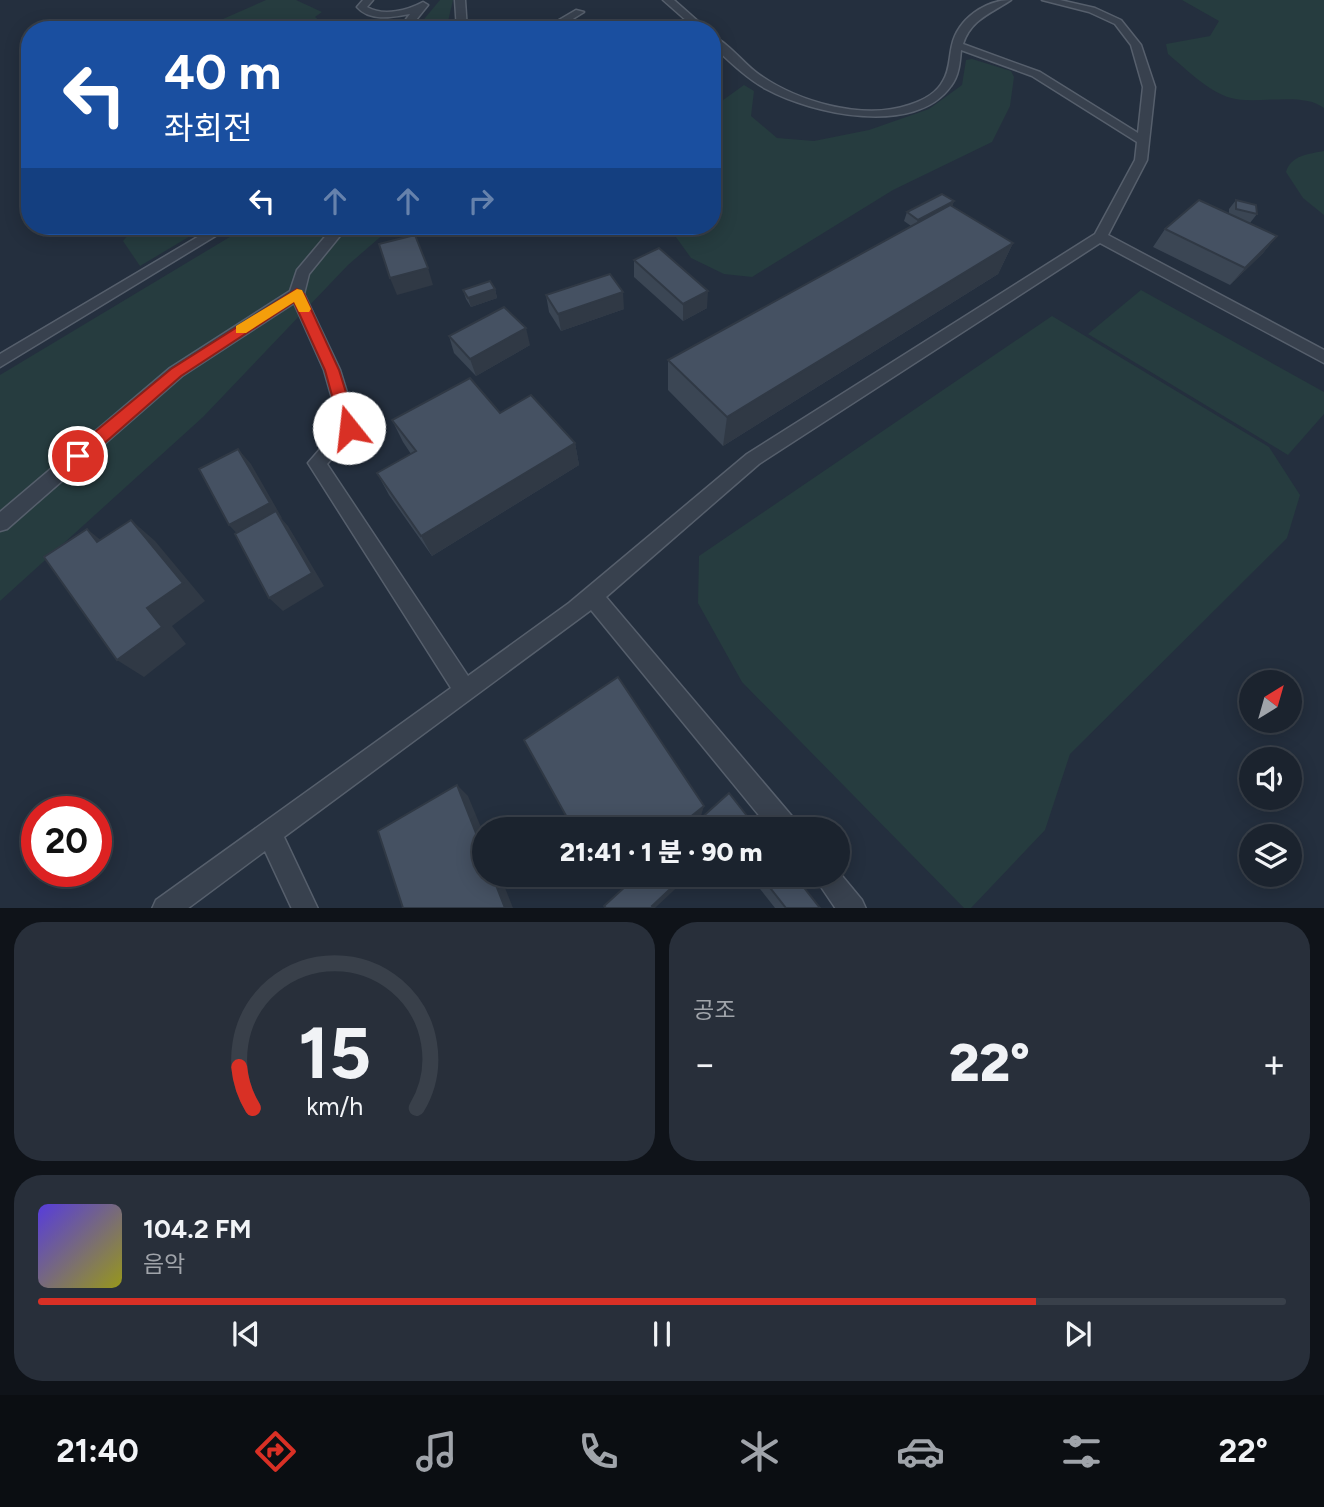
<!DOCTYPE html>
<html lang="ko">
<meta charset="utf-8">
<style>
body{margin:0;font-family:Figtree,"Noto Sans KR",sans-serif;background:#282f3a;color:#f1f3f6;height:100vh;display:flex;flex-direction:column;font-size:26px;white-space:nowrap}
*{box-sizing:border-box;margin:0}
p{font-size:23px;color:#a0a4aa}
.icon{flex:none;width:38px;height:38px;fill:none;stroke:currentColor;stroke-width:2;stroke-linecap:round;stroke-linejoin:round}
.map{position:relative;height:908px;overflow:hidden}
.details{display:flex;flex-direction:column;gap:14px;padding:14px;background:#0f1319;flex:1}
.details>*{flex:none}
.banner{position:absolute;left:21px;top:21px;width:700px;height:214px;border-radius:28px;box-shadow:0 4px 18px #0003,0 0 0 2px #39404a;background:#1a4fa0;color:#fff;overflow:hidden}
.needle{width:46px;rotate:37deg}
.buttons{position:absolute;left:1239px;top:670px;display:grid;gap:14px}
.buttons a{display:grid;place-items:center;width:63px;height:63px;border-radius:50%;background:#1b232e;box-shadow:0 4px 18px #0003,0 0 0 2px #39404a;font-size:35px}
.speed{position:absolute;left:21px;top:796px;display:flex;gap:14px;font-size:35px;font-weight:700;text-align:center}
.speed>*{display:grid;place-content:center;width:91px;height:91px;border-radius:50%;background:#1b232e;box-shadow:0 4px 18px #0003,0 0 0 2px #39404a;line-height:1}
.speed .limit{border:10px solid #d22;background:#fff;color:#111}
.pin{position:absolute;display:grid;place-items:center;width:60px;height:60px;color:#fff;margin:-30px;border:4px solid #fff;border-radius:50%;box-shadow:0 2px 7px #0007}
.me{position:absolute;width:77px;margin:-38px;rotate:344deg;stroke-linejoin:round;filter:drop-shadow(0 0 5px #0008)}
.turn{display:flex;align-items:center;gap:24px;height:147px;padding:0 28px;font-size:32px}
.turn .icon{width:91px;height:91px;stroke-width:2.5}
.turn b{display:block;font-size:49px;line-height:60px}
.lanes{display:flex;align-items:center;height:66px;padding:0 28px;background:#0003;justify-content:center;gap:35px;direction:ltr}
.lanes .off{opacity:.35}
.big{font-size:52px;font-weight:800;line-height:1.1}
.details .tile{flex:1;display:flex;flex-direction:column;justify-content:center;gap:10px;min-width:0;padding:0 24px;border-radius:28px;background:#282f3a}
.details .dial{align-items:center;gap:0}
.dial svg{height:182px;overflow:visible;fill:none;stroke:#39404a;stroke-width:7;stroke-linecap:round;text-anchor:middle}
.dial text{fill:#f1f3f6;stroke:none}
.song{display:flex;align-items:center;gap:21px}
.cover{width:84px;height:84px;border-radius:10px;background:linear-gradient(135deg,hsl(250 70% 55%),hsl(60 70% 35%))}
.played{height:7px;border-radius:4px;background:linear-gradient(90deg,#d93025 80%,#39404a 80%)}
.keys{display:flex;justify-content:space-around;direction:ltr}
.heat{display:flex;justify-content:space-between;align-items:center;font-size:38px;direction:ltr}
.details .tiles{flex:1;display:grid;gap:14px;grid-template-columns:1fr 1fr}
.tile:last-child{grid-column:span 2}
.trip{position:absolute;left:472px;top:817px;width:378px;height:70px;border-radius:35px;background:#1b232e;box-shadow:0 4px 18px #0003,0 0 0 2px #39404a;font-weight:800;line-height:70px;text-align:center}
.tabs{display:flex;height:112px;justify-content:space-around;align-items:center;background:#0b0e12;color:#a0a4aa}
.tabs .icon{width:49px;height:49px}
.tabs .active{color:#d93025}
.tabs b{font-size:32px;color:#f1f3f6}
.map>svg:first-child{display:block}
</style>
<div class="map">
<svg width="1324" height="909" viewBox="0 0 1324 909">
<rect width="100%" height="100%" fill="#242f3e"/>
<g fill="#263c3f">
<path d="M266,0h30l26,12 -7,5 16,13h-110l2,-11z"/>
<path d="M440,0h13l-7,30h-31z"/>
<path d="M1182,0h142v108c-21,-17 -68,-3 -93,-10 -22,-6 -45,-29 -63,-44l-2,-10 44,-8 9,-15z"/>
<path d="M972,59l39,12 3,6 -4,29 -18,36 -99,48 -141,87 -28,-3 -33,-16 -23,-32h44v-118l32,-23 10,6 -3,25 26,22 37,3 55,-11 60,-21 33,-24 4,-25z"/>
<path d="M1324,151v64l-21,-17 -17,-26c5,-17 23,-18 38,-21z"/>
<path d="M136,226h71l-67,40 -17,-25z"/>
<path d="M248,226h145l-45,39 -145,152 -203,184v-226z"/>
<path d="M1141,290l183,102v22l-36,41 -200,-121z"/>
<path d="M1052,316l217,131 31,48 -13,43 -217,216 -25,76 -74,78h-7l-222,-226 -44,-79 1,-47z"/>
</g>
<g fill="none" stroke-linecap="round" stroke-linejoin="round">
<defs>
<g id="lane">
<path d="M363,0h10l-6,7c17,10 41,3 56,-5l5,3 -20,25h-10l12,-16c-17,3 -40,8 -53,-7z"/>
<path d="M455,0h10l2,30h-10z"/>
<path d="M663,0h11l34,30h-11z"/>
<path d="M1011,0c-19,13 -40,19 -48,44l77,28 98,61 5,-46 -12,-42 -16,-21 -26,-12 -47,-12h18l35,8 26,12 20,25 14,42 -8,73 -39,75 216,115v13l-224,-120 -341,221 -153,133 190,224 3,9h-28l-180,-220 -307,227 34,72h-26l-27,-58 -78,58h-35l4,-9 295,-212 -143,-225 32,-37 -16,-56 -30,-67 -112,73 -175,153 -7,2v-19l170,-144 120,-77 7,-21 37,-44h14l-39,48 -5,20 36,76 18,58 -31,36 141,212 101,-73 178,-149 348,-220 40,-74 2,-18 -105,-66 -71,-26c-1,12 -2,26 -10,36 -36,51 -139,28 -185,3 -20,-11 -37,-28 -54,-44v-9c17,7 30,26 45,37 38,28 105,48 152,32 13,-4 28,-12 34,-24 7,-11 6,-24 9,-36 6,-26 33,-45 59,-45z"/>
<path d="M576,10l8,2 -29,18h-13z"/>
<path d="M216,226h16l-232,141v-13z"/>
<path d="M838,871l24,29 4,9h-30l-23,-34h25z"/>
</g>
</defs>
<use href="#lane" stroke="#565f6c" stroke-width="3"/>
<use href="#lane" fill="#38414e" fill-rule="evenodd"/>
</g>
<g fill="#3b4654">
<path d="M1236,200l21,14 -7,9 -3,-1 30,14 -14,17 -33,32 -77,-38 12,-18 64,-15v-5z"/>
<path d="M954,201l-2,5 61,37 -15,31 -275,172 -55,-56v-30l243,-134 -7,-5 3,-9z"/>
<path d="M634,260l73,48 -24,13 -49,-44z"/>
<path d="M495,289l2,9 -26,9 -5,-8 -3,-9z"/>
<path d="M546,295l78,14 -63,22 -12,-19z"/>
<path d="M449,336l81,9 -54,31 -22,-23z"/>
<path d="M500,413l75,30 4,22 -147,91 -43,-61 -12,-22 34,-19 -8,-12 -11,-22z"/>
<path d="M749,875h45l26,33h-45z"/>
</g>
<g fill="#303945">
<path d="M954,201l-3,9 -36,19 3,-9z"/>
<path d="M1277,236l-14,17 -33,32 15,-17z"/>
<path d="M1013,243l-15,31 -275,172 4,-29z"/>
<path d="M428,268l5,17 -36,10 -7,-17z"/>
<path d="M495,289l2,9 -26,9 -3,-9z"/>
<path d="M708,291l-1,17 -24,13v-17z"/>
<path d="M623,292l1,17 -63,22 -3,-17z"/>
<path d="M526,328l4,17 -54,31 -6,-17z"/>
<path d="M575,443l4,22 -147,91 -11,-20z"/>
<path d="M238,449l13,15 31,54h-1l7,8 36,60 -41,25 -14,-13 -26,-58 -14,-15z"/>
<path d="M131,520l24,21 50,60 -33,25 14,18 -42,33 -27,-17 30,-52z"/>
<path d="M87,529l26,21 -16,-8z"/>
<path d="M457,785l11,11 17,41v19z"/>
<path d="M704,806l-3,10 -17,14h-10z"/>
<path d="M492,875h8l13,33h-8z"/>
<path d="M615,875h10l-18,14 -3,-6z"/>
<path d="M685,875h5l-35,33h-2l-1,-2z"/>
</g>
<g fill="#455162" stroke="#303945" stroke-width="2">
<path d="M942,194l12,7 -36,19 -11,-8z"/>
<path d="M1199,200l78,36 -32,32 -80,-39z"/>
<path d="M1236,200l20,5 1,9 -21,-5z"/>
<path d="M950,205l63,38 -286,174 -59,-57z"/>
<path d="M415,235l13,33 -38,10 -11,-34z"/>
<path d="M659,248l49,43 -25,13 -49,-44z"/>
<path d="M610,274l13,18 -65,22 -12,-19z"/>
<path d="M490,281l5,8 -27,9 -5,-8z"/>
<path d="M504,307l22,21 -56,31 -21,-23z"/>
<path d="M470,378l30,35 31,-18 44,48 -154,93 -44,-63 39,-22 -24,-31z"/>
<path d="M238,449l32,54 -41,22 -30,-56z"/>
<path d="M276,511l36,62 -43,25 -34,-64z"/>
<path d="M131,520l52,63 -36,25 15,19 -45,33 -73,-103 43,-28 10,13z"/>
<path d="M618,677l86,129 -30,24h-100l-50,-90z"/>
<path d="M457,785l28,71v19h7l13,33h-102l-25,-77z"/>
<path d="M729,793l29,37h-70z"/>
<path d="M599,875h16l-11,8z"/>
<path d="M638,875h47l-33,31 2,2h-48l-2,-2z"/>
<path d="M760,875h34l26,33h-34z"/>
</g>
<path fill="#d93025" stroke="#8d1f18" stroke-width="2" d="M297,289l7,5 35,76 18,58 -3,4 -5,2 -8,-6 -16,-58 -31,-68 -113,74 -97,85h-12v-10l99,-82z"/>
<path fill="#f59e0b" d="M297,289l5,1 9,19 -2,3h-10l-5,-10 -48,31h-10v-7z"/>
</svg>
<div class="buttons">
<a><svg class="needle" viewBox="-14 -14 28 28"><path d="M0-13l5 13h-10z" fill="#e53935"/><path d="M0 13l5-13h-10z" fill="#a0a4aa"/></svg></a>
<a><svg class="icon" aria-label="sound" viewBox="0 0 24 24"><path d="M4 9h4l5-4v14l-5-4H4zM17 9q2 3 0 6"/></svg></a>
<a><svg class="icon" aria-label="layers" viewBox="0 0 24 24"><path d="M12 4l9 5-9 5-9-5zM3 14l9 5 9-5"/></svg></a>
</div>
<div class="speed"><div class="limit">20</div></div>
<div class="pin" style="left:78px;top:456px;background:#d93025"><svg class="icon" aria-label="arrive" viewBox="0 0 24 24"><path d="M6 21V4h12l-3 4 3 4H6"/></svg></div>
<svg class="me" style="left:349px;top:428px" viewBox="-20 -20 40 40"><circle r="19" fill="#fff"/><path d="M0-13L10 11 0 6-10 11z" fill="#d93025"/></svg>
<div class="trip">21:41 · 1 분 · 90 m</div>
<div class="banner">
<div class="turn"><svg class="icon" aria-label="left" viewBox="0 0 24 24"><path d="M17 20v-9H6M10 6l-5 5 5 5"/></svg><div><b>40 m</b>좌회전</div></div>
<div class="lanes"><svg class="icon" aria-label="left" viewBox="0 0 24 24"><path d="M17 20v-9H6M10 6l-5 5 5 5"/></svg><svg class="icon off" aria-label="ahead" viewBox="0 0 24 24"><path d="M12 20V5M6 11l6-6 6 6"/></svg><svg class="icon off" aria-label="ahead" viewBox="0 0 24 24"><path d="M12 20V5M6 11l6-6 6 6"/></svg><svg class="icon off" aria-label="right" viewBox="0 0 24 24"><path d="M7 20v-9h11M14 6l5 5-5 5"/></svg></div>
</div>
</div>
<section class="details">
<div class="tiles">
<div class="tile dial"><svg viewBox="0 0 100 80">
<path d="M14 69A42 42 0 1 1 86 69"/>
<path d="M14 69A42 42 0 0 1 8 51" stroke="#d93025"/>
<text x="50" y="56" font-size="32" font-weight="700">15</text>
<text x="50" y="72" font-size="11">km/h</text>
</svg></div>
<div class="tile"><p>공조</p>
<div class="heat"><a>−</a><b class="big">22°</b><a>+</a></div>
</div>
<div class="tile">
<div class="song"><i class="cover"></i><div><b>104.2 FM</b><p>음악</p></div></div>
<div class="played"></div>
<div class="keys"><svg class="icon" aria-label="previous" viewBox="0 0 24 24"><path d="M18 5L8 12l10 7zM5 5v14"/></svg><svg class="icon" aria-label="pause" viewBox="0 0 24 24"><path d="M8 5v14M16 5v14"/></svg><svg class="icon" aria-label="next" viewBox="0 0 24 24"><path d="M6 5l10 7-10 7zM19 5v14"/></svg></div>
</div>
</div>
</section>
<nav class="tabs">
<b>21:40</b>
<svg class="icon active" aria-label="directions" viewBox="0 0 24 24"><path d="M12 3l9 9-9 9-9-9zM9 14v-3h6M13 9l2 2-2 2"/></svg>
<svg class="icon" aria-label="music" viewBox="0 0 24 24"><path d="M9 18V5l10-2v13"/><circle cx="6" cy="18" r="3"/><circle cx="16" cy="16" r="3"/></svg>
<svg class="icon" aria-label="phone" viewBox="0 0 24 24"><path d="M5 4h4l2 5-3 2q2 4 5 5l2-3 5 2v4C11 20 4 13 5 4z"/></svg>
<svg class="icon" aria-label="climate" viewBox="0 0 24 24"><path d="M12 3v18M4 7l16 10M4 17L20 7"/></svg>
<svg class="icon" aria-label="car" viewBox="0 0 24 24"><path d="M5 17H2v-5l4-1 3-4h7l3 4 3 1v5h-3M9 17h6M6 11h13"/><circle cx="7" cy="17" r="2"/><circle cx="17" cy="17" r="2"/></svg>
<svg class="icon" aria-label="filters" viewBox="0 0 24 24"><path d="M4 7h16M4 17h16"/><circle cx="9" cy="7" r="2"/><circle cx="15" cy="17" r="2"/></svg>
<b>22°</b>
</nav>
